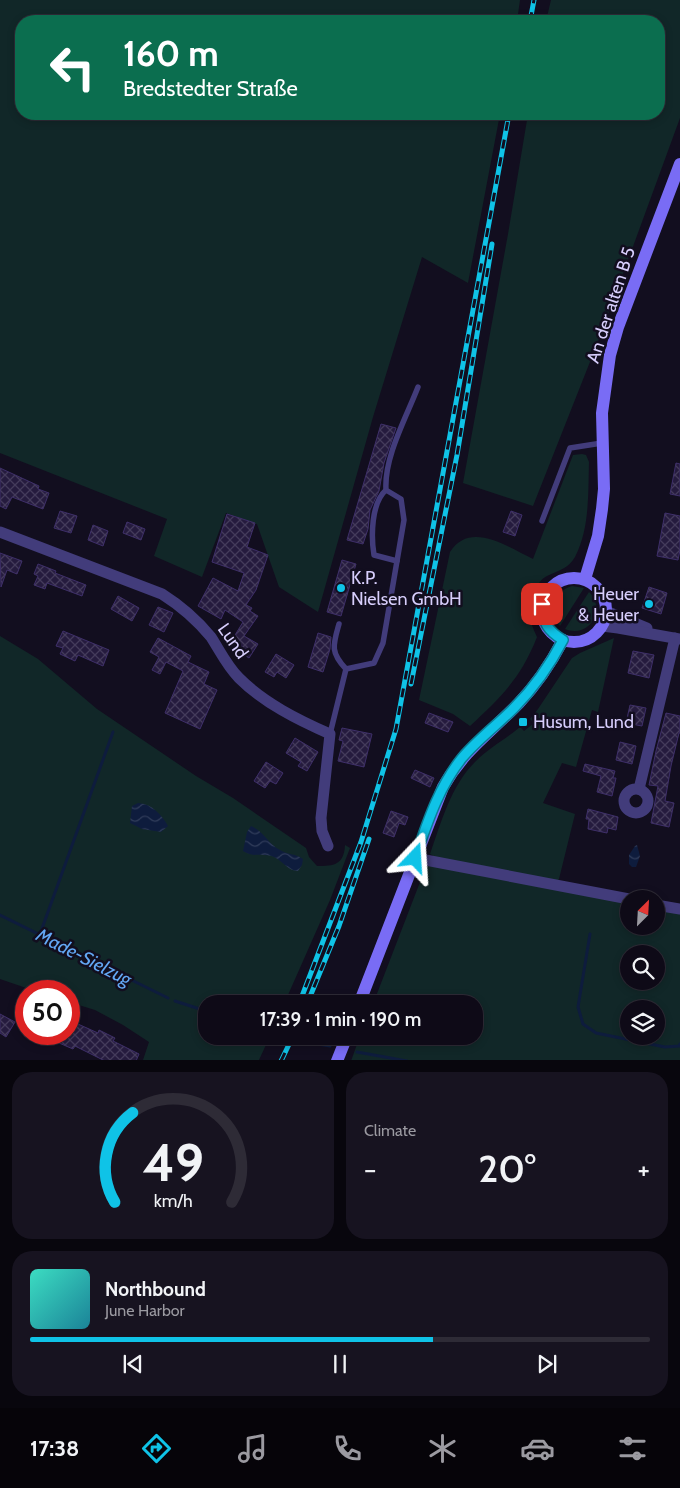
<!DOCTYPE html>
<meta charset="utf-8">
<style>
body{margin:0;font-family:Cabin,sans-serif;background:#171320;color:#f1f3f6;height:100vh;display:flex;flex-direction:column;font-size:19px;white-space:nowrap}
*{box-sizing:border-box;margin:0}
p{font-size:16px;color:#9b9aa1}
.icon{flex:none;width:28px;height:28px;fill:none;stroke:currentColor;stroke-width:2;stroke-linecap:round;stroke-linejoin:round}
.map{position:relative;height:1060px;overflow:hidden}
.details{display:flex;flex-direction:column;gap:12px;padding:12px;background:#08060d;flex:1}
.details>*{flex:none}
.top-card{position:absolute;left:15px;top:15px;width:650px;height:105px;border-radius:20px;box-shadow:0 2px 8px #0003,0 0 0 1px #2e2b36;background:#0b6e4f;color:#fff;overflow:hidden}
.needle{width:32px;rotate:24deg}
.tools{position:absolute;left:620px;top:890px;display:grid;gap:10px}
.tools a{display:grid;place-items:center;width:45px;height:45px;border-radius:50%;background:#0e0a17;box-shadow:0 2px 8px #0003,0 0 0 1px #2e2b36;font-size:25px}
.speed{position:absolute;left:15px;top:980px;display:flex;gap:10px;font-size:25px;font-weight:700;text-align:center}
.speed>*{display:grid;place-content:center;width:65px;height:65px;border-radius:50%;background:#0e0a17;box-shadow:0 2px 8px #0003,0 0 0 1px #2e2b36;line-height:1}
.speed .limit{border:8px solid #d22;background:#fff;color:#111}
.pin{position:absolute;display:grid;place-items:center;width:42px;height:42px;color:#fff;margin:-21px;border-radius:10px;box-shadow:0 2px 8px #0006}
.me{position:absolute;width:55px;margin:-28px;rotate:20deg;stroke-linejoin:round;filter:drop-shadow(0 0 4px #0008)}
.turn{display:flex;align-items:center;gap:18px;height:105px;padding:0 25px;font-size:22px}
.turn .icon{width:65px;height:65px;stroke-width:2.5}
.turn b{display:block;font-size:35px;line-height:42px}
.big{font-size:38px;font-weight:600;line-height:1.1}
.details .card{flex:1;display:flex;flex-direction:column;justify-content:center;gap:8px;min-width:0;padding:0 18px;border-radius:20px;background:#171320}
.details .dial{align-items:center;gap:0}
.dial svg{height:130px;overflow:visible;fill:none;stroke:#2e2b36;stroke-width:7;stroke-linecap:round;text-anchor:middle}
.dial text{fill:#f1f3f6;stroke:none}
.song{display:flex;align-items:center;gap:15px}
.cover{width:60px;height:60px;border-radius:8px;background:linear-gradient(135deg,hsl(170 70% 55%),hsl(190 70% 35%))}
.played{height:5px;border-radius:2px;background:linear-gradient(90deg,#0fc3e7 65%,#2e2b36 65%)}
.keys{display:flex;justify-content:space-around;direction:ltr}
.heat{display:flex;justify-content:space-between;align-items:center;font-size:28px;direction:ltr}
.details .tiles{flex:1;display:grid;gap:12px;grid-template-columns:1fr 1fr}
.card:last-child{grid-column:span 2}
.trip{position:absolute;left:198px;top:995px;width:285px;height:50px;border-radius:20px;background:#0e0a17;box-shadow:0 2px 8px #0003,0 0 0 1px #2e2b36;font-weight:600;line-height:50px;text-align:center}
.tabs{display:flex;height:80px;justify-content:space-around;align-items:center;background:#060409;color:#9b9aa1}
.tabs .icon{width:35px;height:35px}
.tabs .current{color:#0fc3e7}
.tabs b{font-size:22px;color:#f1f3f6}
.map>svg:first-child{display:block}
</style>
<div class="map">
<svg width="680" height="1061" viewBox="0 0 680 1061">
<defs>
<pattern id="water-waves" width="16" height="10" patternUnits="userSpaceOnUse" patternTransform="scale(1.25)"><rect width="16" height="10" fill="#0e1c3d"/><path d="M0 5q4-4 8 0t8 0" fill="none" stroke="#303c5a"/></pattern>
<pattern id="building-cross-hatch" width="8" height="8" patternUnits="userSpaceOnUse" patternTransform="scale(1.25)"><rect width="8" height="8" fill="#251b3e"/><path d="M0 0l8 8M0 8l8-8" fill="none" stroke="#443b5b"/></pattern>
</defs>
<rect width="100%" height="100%" fill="#120e1f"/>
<g fill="#112728" fill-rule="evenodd">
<path d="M0,0h520l-3,21h-496v93h479l-32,169 -46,-26 -49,160 -55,195 -39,-25 -22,-63 -31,-11 -24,64 -48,-21 13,-37 -167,-66z"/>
<path d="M551,0h129v118l-79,216 -68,172 -70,-23 45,-249 20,-120h131v-93h-113z"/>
<path d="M582,454l4,1 3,7c-1,31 1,66 -14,95 -7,12 -16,13 -28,19 -6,3 -9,8 -12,14 -10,19 -6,29 2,47 -16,41 -36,60 -67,89l-17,-12 -34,-14 31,-148c20,-32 58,-5 83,7l40,-104z"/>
<path d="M572,586l12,2 -24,38c-15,-15 -7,-34 12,-40z"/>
<path d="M589,592c18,17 0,47 -24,37z"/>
<path d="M0,636l38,23 59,50 99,67 37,22 73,50 3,9 8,9c17,0 27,-1 28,-21l5,3 -20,52 -46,104h-78v32h64l-11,24h-116l6,-18 -26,-17 -28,-15 -26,-8v-11h-34l-35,-12z"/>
<path d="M614,638l-16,74 -6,-2 -16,57 -14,-4 -19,40 32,11 -16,65 -3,3 -119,-24 -7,-4c11,-31 21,-69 46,-93 13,-13 30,-22 44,-34l4,4 10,-8 -4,-4 8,-10 34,-51 8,-5z"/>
<path d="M427,864l202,40v22h27v-17l24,4v147l-329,1 9,-25h114v-32h-101zM629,954h27v27h-27zM629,1009h27v27h-27z"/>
</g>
<g fill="url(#water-waves)">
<path d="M138,803c14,1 23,11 30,23l-7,6 -19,-3 -12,-6 2,-17z"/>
<path d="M251,826c14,6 17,18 29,24 8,5 14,3 23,9l-1,6 -4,6c-10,0 -15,-10 -24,-14 -10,-4 -21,1 -31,-6l4,-19z"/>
<path d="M637,845l3,11 -4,11h-4l-3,-3v-9l6,-9z"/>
</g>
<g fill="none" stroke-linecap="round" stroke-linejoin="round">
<g stroke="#0e1c3d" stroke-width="3">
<path d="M0,915l168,83"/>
<path d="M40,934l73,-202"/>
<path d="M590,934l-12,73 5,17 13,9 69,14 14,-1 1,-2"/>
<path d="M175,1001l31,10"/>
<path d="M300,1041l30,5"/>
<path d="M357,1052l50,9"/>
</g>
</g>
<g fill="url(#building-cross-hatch)" stroke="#3e2f69">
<path d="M381,424l15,4 -12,35 -5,28 -9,19 -2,19 -5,15 -16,-4z"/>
<path d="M676,463l4,1v32l-10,-2z"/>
<path d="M0,468l39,18 -1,3 11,4 -6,16 -31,-12 -6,12 -6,-3z"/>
<path d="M60,511l17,5 -6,17 -17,-5z"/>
<path d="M511,511l11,4 -7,21 -12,-4z"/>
<path d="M665,513l15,3v34l-2,10 -21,-4z"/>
<path d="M227,514l28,9 -8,24 21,8 -12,35 -10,15 6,3 -2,3 8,5 -14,20 14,8 -9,14 -20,-13 14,-23 -18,-12 -4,9 -23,-13 15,-28 25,13 6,-18 -32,-11z"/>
<path d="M127,522l18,7 -4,11 -18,-7z"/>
<path d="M93,525l15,6 -5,15 -15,-6z"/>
<path d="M0,553l22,8 -5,13 -10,-4 -6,17z"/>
<path d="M342,560l14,4 -15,52 -14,-4z"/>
<path d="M38,564l18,7 -1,2 31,12 -4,11 -35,-13 -2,6 -11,-4 4,-9 -4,-2z"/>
<path d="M649,587l18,6 -6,21 -19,-6z"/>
<path d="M118,596l21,12 -7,13 -21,-12z"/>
<path d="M158,607l15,6 -9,19 -15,-7z"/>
<path d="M63,631l46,19 -6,16 -25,-11 -3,6 -15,-7 3,-6 -7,-2z"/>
<path d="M318,633l13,4 -1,12 -7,23 -15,-5z"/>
<path d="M158,638l33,18 -3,6 21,10 -5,12 13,6 -17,39 -35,-16 18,-42 -17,-9 -6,12 -8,-4 7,-13 -9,-5z"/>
<path d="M633,651l21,4 -5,23 -21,-5z"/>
<path d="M276,654l18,11 -8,13 -9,-6 -3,5 -9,-5z"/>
<path d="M630,705l16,3 -4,18 -16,-3z"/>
<path d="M429,713l24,9 -5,10 -23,-9z"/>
<path d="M666,713l14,3v17h-1l-8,33 -6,35 9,2 -5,24 -18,-4 7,-37 -9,-1 7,-34z"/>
<path d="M342,728l30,6 -8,33 -26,-6 5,-20 -4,-1z"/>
<path d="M295,738l23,14 -11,19 -9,-5 3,-4 -15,-9z"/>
<path d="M620,742l16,4 -4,18 -16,-4z"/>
<path d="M266,762l17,11 -7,11 -6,-3 -5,7 -11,-7z"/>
<path d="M585,764l30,7 -2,7h3l-4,18 -15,-4 4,-16 -18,-5z"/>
<path d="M415,770l19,8 -4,9 -19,-9z"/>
<path d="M588,809l30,8 -2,13 -8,-2 -1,5 -19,-4 1,-10h-3z"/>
<path d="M391,811l17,6 -3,8 -6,-2 -5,14 -11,-4z"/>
<path d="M0,1014l15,8 -9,15 -6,-4z"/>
<path d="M69,1020l29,13 1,-3 16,8 -2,3 26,13 -3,7h-31l-30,-15 -2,3 -35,-15h31z"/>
</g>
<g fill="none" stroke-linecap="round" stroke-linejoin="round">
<g stroke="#423c7b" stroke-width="5.5">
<path d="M386,490c-15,13 -15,47 -12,65l23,6"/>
<path d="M542,521l28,-73 32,-5"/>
<path d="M339,624c-6,21 -9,28 7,45"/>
<path d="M330,734l16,-65 28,-6 9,-20 21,-123 -3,-21 -15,-9c-2,-33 20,-72 32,-103"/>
</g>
<g stroke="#423c7b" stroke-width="11">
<path d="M0,532l162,62c19,12 35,26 49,43 9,14 16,29 28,41 25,25 59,42 91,56l-9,84 1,13 6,15"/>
<path d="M606,611l41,17"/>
<path d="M602,626l16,2 62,11"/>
<path d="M639,789l36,-151"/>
<circle cx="636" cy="801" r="12"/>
<path d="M415,858l214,41"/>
<path d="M656,905l24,4"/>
</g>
<g stroke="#796cf5" stroke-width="12">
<circle cx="574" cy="610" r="32"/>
<path d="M585,579l13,-43 4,-27 2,-20 -2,-76 8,-58 8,-28 62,-163"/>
<path d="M359,1004l84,-217c21,-37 47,-54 76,-84 18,-19 32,-40 44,-63"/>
<path d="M337,1061l10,-25"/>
</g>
<defs>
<g id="rail">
<path d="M530,21l4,-21"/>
<path d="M411,684l46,-229 35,-211"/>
<path d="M299,1004l62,-162 35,-113 113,-615"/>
<path d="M307,1004l32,-78 30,-87"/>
<path d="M281,1061l12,-25"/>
</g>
</defs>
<use href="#rail" stroke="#0fc3e7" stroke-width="5"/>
<use href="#rail" stroke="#120e1f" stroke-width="3" stroke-dasharray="9" stroke-linecap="butt"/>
</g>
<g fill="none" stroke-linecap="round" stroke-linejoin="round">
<defs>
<path id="route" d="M415,858c12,-34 23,-70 47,-100 15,-18 35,-33 52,-50 20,-20 36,-43 49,-68 -15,-9 -21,-18 -21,-36"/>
</defs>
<use href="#route" stroke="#0a7f96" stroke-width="12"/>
<use href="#route" stroke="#0fc3e7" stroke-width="9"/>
</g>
<g fill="#0fc3e7" stroke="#120e1f" stroke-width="2">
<circle cx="341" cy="588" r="5"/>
<circle cx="649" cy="604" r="5"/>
<rect x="518" y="717" width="10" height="10" rx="2.5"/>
</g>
<g text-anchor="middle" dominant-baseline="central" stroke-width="5" stroke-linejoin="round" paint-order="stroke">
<g font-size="18" fill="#d7cefc" stroke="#120e1f">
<text transform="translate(611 305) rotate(-72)">An der alten B 5</text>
<text transform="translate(233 641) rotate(55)">Lund</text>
</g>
<g font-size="18" fill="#d7cefc" stroke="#120e1f" text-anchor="start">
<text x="351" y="578">K.P.<tspan x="351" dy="21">Nielsen GmbH</tspan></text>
<text x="639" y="594" text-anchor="end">Heuer<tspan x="639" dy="21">&amp; Heuer</tspan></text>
<text x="533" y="722">Husum, Lund</text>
</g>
<g font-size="19" font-style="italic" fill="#63a8f5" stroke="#120e1f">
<text transform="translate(84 957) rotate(27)">Made-Sielzug</text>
</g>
</g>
</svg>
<div class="tools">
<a><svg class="needle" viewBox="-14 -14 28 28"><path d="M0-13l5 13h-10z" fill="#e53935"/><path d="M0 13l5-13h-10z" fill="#9b9aa1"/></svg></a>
<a><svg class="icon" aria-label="search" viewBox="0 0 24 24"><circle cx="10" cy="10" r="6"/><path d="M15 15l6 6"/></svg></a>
<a><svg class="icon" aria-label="layers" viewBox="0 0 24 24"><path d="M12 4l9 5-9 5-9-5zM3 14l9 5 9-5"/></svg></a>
</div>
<div class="speed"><div class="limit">50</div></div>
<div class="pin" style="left:542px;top:604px;background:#d93025"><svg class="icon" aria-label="arrive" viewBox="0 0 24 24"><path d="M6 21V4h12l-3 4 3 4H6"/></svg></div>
<svg class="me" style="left:415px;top:858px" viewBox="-20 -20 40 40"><path d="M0-17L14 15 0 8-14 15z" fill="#0fc3e7" stroke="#fff" stroke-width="4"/></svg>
<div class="trip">17:39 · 1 min · 190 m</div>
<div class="top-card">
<div class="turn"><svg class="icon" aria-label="left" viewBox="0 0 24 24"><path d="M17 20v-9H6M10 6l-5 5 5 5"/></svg><div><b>160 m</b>Bredstedter Straße</div></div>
</div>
</div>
<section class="details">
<div class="tiles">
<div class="card dial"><svg viewBox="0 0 100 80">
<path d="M14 69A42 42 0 1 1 86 69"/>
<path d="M14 69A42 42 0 0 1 25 14" stroke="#0fc3e7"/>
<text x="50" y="56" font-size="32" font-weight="700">49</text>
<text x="50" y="72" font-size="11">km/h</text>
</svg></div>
<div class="card"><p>Climate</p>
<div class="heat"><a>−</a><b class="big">20°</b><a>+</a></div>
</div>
<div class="card">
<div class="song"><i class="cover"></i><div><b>Northbound</b><p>June Harbor</p></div></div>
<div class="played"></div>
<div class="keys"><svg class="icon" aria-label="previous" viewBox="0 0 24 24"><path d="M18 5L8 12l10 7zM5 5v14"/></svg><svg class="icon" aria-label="pause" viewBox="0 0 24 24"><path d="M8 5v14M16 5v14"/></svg><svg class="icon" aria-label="next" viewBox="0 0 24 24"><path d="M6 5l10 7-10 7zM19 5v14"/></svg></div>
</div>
</div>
</section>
<nav class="tabs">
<b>17:38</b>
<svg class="icon current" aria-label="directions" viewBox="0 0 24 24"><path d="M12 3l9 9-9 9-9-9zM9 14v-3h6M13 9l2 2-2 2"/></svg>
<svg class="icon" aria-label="music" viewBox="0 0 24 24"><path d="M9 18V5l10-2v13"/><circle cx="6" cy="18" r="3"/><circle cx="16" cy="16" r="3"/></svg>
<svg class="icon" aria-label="phone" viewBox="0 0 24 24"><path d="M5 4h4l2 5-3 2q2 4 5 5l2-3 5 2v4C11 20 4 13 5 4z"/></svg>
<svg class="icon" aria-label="climate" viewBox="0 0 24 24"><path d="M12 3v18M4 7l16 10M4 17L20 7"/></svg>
<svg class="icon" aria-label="car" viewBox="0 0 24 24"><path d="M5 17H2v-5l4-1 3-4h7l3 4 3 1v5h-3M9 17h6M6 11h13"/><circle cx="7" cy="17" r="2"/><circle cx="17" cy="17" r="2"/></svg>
<svg class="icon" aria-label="filters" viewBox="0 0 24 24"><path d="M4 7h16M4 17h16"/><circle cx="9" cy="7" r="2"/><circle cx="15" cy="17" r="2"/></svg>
</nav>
